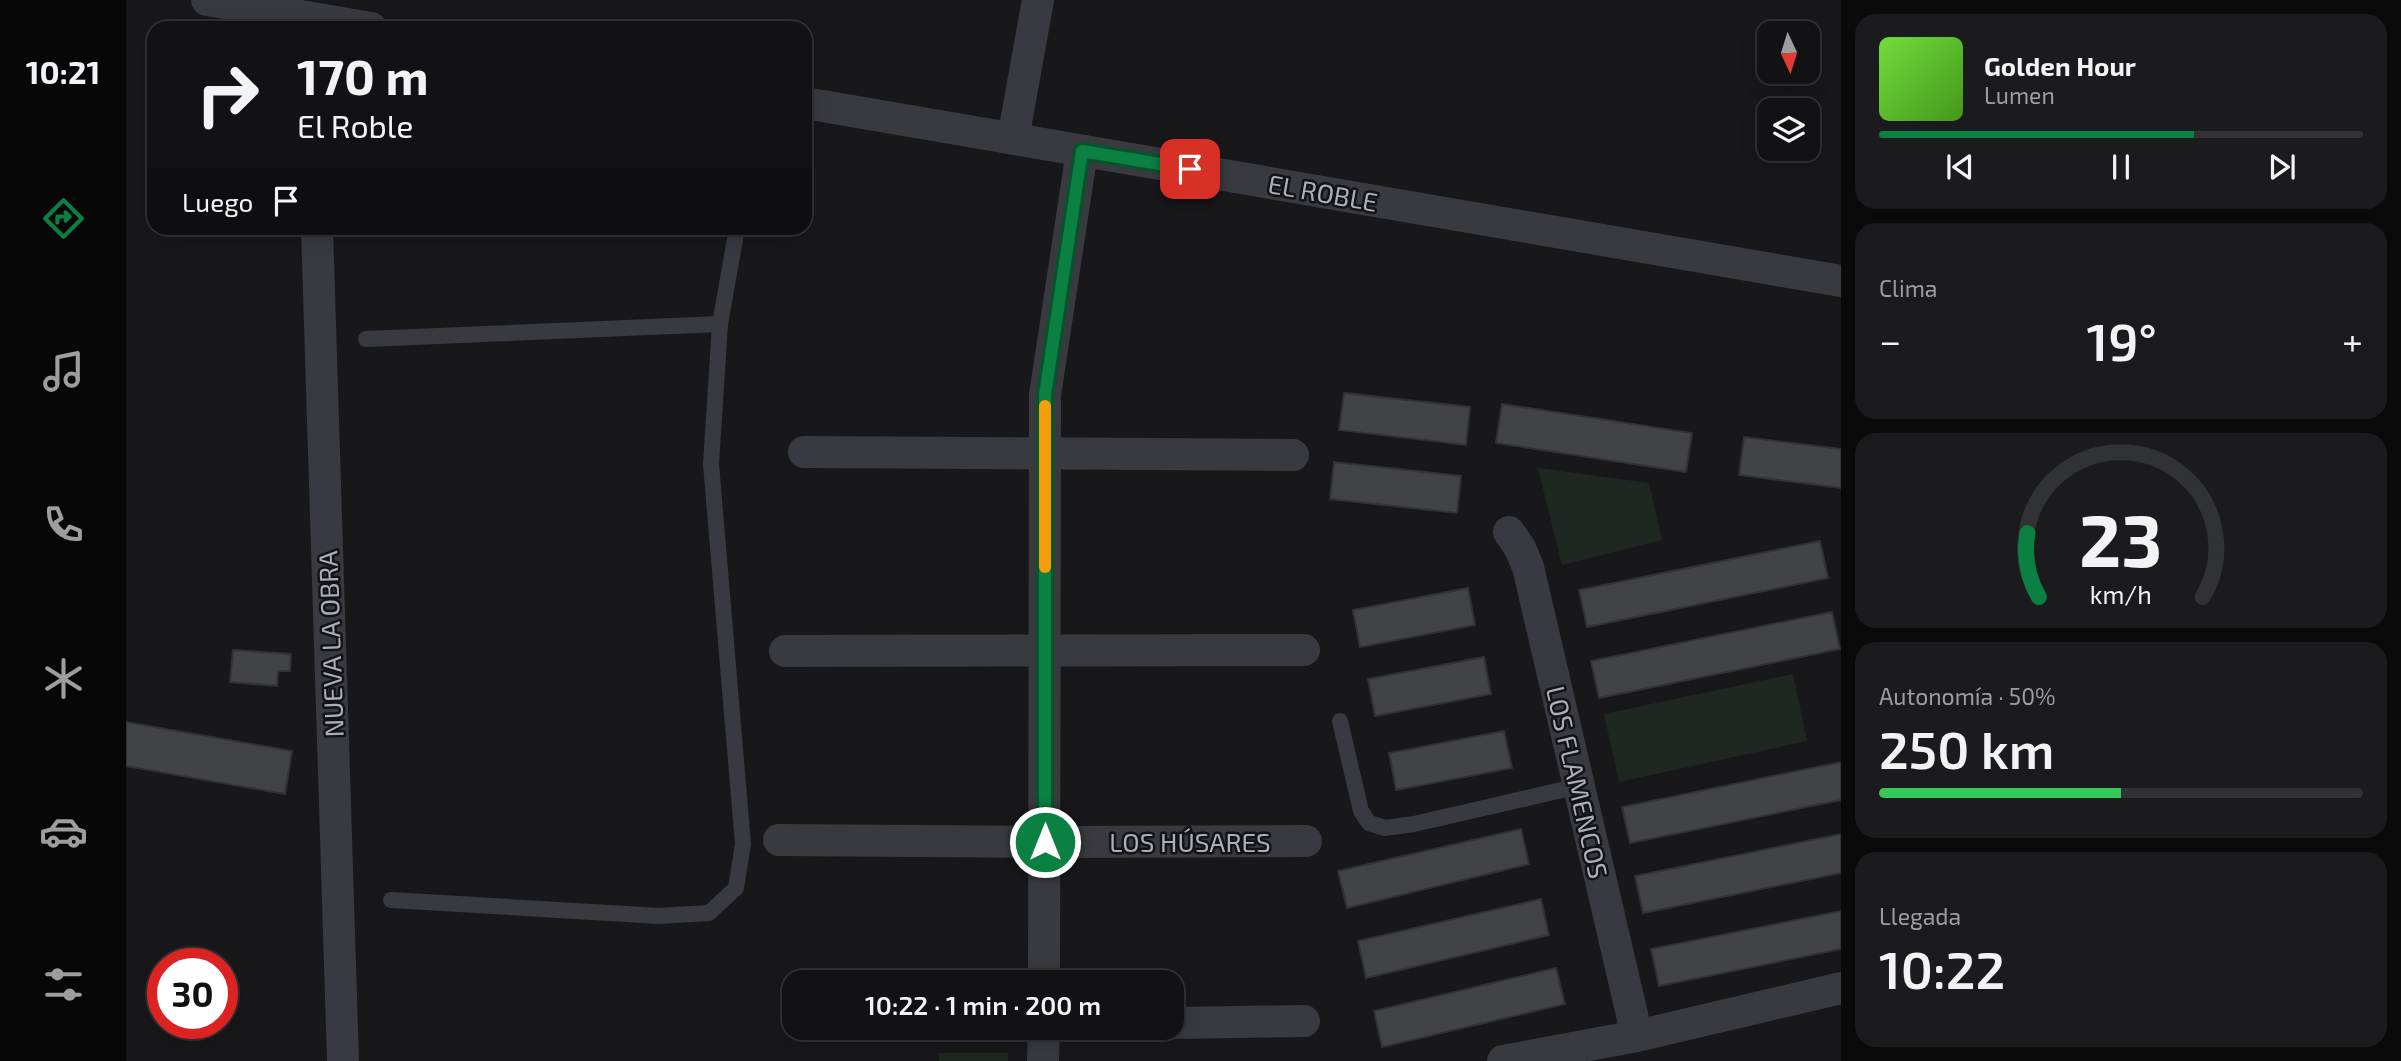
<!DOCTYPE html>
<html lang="es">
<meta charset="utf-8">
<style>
body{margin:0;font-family:"Exo 2",sans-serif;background:#1b1b1d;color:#f1f3f6;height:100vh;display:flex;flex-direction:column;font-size:26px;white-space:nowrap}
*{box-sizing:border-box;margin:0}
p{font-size:23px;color:#9c9ea0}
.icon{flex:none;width:38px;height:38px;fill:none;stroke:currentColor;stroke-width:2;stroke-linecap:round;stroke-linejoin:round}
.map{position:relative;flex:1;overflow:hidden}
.side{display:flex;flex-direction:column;gap:14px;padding:14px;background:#0a0a0b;width:560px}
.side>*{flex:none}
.guide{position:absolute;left:21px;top:21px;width:665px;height:214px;border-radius:21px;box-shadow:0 4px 18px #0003,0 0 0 2px #313234;background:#121214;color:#f1f3f6;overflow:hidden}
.needle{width:46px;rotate:176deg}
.fabs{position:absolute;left:1631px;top:21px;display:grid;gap:14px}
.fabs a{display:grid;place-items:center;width:63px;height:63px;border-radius:14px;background:#121214;box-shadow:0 4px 18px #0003,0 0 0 2px #313234;font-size:35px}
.speed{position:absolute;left:21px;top:948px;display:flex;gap:14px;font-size:35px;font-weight:700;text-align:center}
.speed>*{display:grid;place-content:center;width:91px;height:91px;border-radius:50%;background:#121214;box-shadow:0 4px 18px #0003,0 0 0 2px #313234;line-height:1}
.speed .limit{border:10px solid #d22;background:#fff;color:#111}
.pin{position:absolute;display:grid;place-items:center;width:60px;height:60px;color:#fff;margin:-30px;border-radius:14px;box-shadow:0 4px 10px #0006}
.me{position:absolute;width:77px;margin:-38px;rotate:0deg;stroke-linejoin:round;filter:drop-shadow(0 0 5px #0008)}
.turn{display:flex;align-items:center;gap:24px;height:147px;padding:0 35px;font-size:32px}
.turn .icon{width:91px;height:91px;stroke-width:2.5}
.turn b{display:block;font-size:49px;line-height:60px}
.then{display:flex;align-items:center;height:66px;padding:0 35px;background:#0003;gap:14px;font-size:26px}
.big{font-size:52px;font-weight:600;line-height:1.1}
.side .tile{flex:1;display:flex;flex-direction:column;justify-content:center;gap:10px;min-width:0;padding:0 24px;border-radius:21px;background:#1b1b1d}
.side .dial{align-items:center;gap:0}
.dial svg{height:182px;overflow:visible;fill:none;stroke:#313234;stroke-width:7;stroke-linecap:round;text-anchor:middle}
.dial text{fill:#f1f3f6;stroke:none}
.song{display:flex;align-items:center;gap:21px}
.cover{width:84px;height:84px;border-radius:10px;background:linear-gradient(135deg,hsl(100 70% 55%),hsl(100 70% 35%))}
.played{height:7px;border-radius:4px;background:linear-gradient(90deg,#0b8043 65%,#313234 65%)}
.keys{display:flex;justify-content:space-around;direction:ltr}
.heat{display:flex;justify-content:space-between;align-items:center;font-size:38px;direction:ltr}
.charge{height:10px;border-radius:5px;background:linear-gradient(90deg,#34c759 50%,#313234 0)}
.trip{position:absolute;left:656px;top:970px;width:402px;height:70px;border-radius:21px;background:#121214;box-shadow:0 4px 18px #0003,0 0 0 2px #313234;font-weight:600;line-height:70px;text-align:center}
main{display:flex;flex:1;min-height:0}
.tab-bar{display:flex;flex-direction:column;width:126px;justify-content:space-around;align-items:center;background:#070708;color:#9c9ea0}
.tab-bar .icon{width:49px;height:49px}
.tab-bar .active{color:#0b8043}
.tab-bar b{font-size:32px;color:#f1f3f6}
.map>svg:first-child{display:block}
</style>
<main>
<nav class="tab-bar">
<b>10:21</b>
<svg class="icon active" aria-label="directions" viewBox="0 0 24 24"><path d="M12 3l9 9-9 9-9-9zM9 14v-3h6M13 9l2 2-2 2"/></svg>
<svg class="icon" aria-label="music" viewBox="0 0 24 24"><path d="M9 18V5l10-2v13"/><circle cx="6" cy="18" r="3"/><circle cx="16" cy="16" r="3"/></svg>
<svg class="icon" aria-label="phone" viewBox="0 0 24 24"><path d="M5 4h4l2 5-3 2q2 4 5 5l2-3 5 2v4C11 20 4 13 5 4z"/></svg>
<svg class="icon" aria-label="climate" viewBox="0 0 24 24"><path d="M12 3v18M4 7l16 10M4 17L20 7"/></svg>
<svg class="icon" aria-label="car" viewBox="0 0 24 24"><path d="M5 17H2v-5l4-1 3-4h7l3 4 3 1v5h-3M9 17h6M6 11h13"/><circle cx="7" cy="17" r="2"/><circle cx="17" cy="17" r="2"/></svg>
<svg class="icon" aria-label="filters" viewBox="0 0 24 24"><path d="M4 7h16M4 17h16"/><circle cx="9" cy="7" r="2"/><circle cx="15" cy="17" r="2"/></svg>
</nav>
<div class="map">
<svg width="1715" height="1061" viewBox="0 0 1715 1061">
<rect width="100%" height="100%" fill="#18181a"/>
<g fill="#1f2820">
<path d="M1412,468l111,15 13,57 -100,25z"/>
<path d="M1667,674l14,67 -188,41 -15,-68z"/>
<rect x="813" y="1053" width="69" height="8"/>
</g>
<g fill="#424347" stroke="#323236" stroke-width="2">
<path d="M1218,393l126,14 -4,38 -127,-15z"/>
<path d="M1376,404l190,29 -6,39 -190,-29z"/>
<path d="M1618,437l97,12v39l-102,-13z"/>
<path d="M1208,462l127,14 -4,37 -127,-14z"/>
<path d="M1694,541l8,37 -241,49 -8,-37z"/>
<path d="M1342,588l7,37 -115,22 -7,-37z"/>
<path d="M1706,612l8,37 -241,49 -8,-37z"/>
<path d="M107,650l58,4 -1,17h-12l-1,15 -47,-4z"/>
<path d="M1358,657l7,37 -116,22 -7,-37z"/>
<path d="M0,722l166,29 -7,43 -159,-28z"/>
<path d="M1378,731l8,37 -116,22 -7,-37z"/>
<path d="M1715,762v38l-211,43 -8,-36z"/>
<path d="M1395,829l8,35 -182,44 -9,-37z"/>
<path d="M1715,834v39l-198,40 -8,-37z"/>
<path d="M1415,899l8,36 -183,43 -8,-37z"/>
<path d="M1715,911v38l-182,37 -8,-37z"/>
<path d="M1430,968l9,36 -183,43 -8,-36z"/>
</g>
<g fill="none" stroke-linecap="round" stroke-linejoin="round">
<g stroke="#383a3f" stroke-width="16">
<path d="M240,339l354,-15"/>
<path d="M1214,721l21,90 8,12 16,5 29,-4 165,-38"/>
<path d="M265,900l268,16 50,-3 27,-25 7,-44 -32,-380 9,-140 17,-96"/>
</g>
<g stroke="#383a3f" stroke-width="32">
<path d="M81,0l164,28"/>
<path d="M679,103l1036,178"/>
<path d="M887,139l25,-139"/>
<path d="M191,228l26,833"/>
<path d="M678,452l489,3"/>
<path d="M1383,532l11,16 8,19 109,469"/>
<path d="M659,651l519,-1"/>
<path d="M653,840l266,2 261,-1"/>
<path d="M918,982l1,-587 37,-244"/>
<path d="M1046,1023l132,-2"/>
<path d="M917,1061l1,-34"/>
<path d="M1377,1061l134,-25 204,-48"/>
</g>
</g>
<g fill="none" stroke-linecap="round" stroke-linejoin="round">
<defs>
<path id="route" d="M919,842v-447l37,-244 108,18"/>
</defs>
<use href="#route" stroke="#07532c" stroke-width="18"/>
<use href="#route" stroke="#0b8043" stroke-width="12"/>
<path stroke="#f59e0b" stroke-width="12" d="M919,567v-161"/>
</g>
<g text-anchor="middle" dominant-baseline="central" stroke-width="5" stroke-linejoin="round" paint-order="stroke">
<g font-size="26" fill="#aaafba" stroke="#131315">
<text transform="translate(1197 192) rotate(10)">EL ROBLE</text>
<text transform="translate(204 644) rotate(-92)">NUEVA LA OBRA</text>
<text transform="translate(1452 782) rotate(77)">LOS FLAMENCOS</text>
<text x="1064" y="841">LOS HÚSARES</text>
</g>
</g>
</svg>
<div class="fabs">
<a><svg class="needle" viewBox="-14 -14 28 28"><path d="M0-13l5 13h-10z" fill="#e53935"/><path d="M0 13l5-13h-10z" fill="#9c9ea0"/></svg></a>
<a><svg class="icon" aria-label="layers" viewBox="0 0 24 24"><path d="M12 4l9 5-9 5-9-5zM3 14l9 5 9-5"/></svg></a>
</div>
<div class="speed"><div class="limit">30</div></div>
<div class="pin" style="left:1064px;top:169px;background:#d93025"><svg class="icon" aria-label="arrive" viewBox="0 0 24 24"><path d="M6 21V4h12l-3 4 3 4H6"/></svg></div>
<svg class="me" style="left:919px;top:842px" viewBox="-20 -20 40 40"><circle r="17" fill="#0b8043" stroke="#fff" stroke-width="3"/><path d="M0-11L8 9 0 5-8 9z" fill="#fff"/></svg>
<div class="trip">10:22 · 1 min · 200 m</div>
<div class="guide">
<div class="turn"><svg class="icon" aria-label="right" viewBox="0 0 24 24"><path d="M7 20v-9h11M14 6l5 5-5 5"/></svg><div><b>170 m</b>El Roble</div></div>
<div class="then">Luego<svg class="icon" aria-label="arrive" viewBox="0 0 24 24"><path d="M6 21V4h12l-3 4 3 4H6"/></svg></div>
</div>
</div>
<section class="side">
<div class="tile">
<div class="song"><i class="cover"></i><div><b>Golden Hour</b><p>Lumen</p></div></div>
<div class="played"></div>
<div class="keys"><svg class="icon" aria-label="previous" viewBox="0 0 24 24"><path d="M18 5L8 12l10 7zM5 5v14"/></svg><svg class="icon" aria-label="pause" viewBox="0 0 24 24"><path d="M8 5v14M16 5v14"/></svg><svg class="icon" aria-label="next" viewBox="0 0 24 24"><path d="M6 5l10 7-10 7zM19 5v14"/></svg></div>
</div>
<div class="tile"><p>Clima</p>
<div class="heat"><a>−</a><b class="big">19°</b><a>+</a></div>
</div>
<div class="tile dial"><svg viewBox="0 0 100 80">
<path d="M14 69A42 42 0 1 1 86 69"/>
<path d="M14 69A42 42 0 0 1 9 41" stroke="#0b8043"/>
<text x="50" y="56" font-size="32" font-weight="700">23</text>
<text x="50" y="72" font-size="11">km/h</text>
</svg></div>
<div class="tile"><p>Autonomía · 50%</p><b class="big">250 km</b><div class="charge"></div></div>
<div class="tile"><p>Llegada</p><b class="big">10:22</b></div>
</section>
</main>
